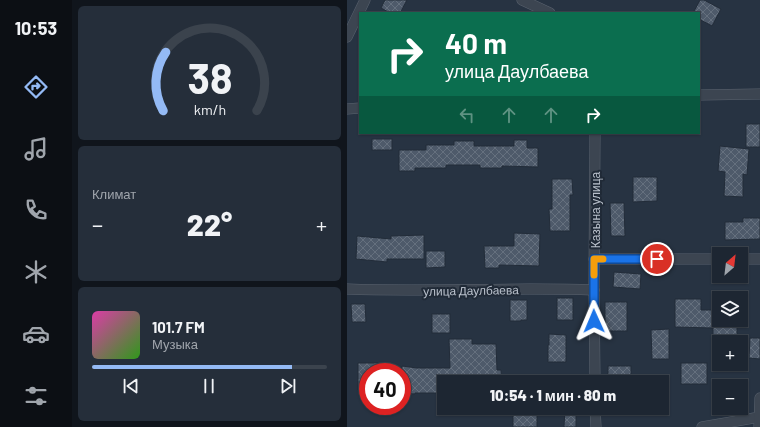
<!DOCTYPE html>
<html lang="ru">
<meta charset="utf-8">
<style>
body{margin:0;font-family:Barlow,sans-serif;background:#252e3a;color:#f1f3f6;height:100vh;display:flex;flex-direction:column;font-size:15px;white-space:nowrap}
*{box-sizing:border-box;margin:0}
p{font-size:13px;color:#a0a5ac}
.icon{flex:none;width:22px;height:22px;fill:none;stroke:currentColor;stroke-width:2;stroke-linecap:round;stroke-linejoin:round}
.map{position:relative;flex:1;overflow:hidden}
.side{display:flex;flex-direction:column;gap:6px;padding:6px;background:#10151c;width:275px}
.side>*{flex:none}
.banner{position:absolute;left:12px;top:12px;width:341px;height:122px;border-radius:0px;box-shadow:0 1px 3px #0004,0 0 0 1px #3b434d;background:#0b6e4f;color:#fff;overflow:hidden}
.needle{width:26px;rotate:28deg}
.fabs{position:absolute;left:365px;top:247px;display:grid;gap:8px}
.fabs a{display:grid;place-items:center;width:36px;height:36px;border-radius:0px;background:#1d2632;box-shadow:0 1px 3px #0004,0 0 0 1px #3b434d;font-size:20px}
.speed{position:absolute;left:12px;top:363px;display:flex;gap:8px;font-size:20px;font-weight:700;text-align:center}
.speed>*{display:grid;place-content:center;width:52px;height:52px;border-radius:50%;background:#1d2632;box-shadow:0 1px 3px #0004,0 0 0 1px #3b434d;line-height:1}
.speed .limit{border:6px solid #d22;background:#fff;color:#111}
.pin{position:absolute;display:grid;place-items:center;width:34px;height:34px;color:#fff;margin:-17px;border:2px solid #fff;border-radius:50%;box-shadow:0 1px 4px #0007}
.me{position:absolute;width:44px;margin:-22px;rotate:359deg;stroke-linejoin:round;filter:drop-shadow(0 0 3px #0008)}
.turn{display:flex;align-items:center;gap:14px;height:84px;padding:0 20px;font-size:18px}
.turn .icon{width:52px;height:52px;stroke-width:2.5}
.turn b{display:block;font-size:28px;line-height:34px}
.lanes{display:flex;align-items:center;height:38px;padding:0 20px;background:#0003;justify-content:center;gap:20px;direction:ltr}
.lanes .off{opacity:.35}
.big{font-size:30px;font-weight:800;line-height:1.1}
.side .tile{flex:1;display:flex;flex-direction:column;justify-content:center;gap:6px;min-width:0;padding:0 14px;border-radius:6px;background:#252e3a}
.side .dial{align-items:center;gap:0}
.dial svg{height:104px;overflow:visible;fill:none;stroke:#3b434d;stroke-width:7;stroke-linecap:round;text-anchor:middle}
.dial text{fill:#f1f3f6;stroke:none}
.song{display:flex;align-items:center;gap:12px}
.cover{width:48px;height:48px;border-radius:6px;background:linear-gradient(135deg,hsl(320 70% 55%),hsl(110 70% 35%))}
.played{height:4px;border-radius:2px;background:linear-gradient(90deg,#94baf5 85%,#3b434d 85%)}
.keys{display:flex;justify-content:space-around;direction:ltr}
.heat{display:flex;justify-content:space-between;align-items:center;font-size:22px;direction:ltr}
.trip{position:absolute;left:90px;top:375px;width:232px;height:40px;border-radius:0px;background:#1d2632;box-shadow:0 1px 3px #0004,0 0 0 1px #3b434d;font-weight:800;line-height:40px;text-align:center}
main{display:flex;flex:1;min-height:0}
.tabs{display:flex;flex-direction:column;width:72px;justify-content:space-around;align-items:center;background:#0c0f14;color:#a0a5ac}
.tabs .icon{width:28px;height:28px}
.tabs .active{color:#94baf5}
.tabs b{font-size:18px;color:#f1f3f6}
.map>svg:first-child{display:block}
</style>
<main>
<nav class="tabs">
<b>10:53</b>
<svg class="icon active" aria-label="directions" viewBox="0 0 24 24"><path d="M12 3l9 9-9 9-9-9zM9 14v-3h6M13 9l2 2-2 2"/></svg>
<svg class="icon" aria-label="music" viewBox="0 0 24 24"><path d="M9 18V5l10-2v13"/><circle cx="6" cy="18" r="3"/><circle cx="16" cy="16" r="3"/></svg>
<svg class="icon" aria-label="phone" viewBox="0 0 24 24"><path d="M5 4h4l2 5-3 2q2 4 5 5l2-3 5 2v4C11 20 4 13 5 4z"/></svg>
<svg class="icon" aria-label="climate" viewBox="0 0 24 24"><path d="M12 3v18M4 7l16 10M4 17L20 7"/></svg>
<svg class="icon" aria-label="car" viewBox="0 0 24 24"><path d="M5 17H2v-5l4-1 3-4h7l3 4 3 1v5h-3M9 17h6M6 11h13"/><circle cx="7" cy="17" r="2"/><circle cx="17" cy="17" r="2"/></svg>
<svg class="icon" aria-label="filters" viewBox="0 0 24 24"><path d="M4 7h16M4 17h16"/><circle cx="9" cy="7" r="2"/><circle cx="15" cy="17" r="2"/></svg>
</nav>
<section class="side">
<div class="tile dial"><svg viewBox="0 0 100 80">
<path d="M14 69A42 42 0 1 1 86 69"/>
<path d="M14 69A42 42 0 0 1 16 24" stroke="#94baf5"/>
<text x="50" y="56" font-size="32" font-weight="700">38</text>
<text x="50" y="72" font-size="11">km/h</text>
</svg></div>
<div class="tile"><p>Климат</p>
<div class="heat"><a>−</a><b class="big">22°</b><a>+</a></div>
</div>
<div class="tile">
<div class="song"><i class="cover"></i><div><b>101.7 FM</b><p>Музыка</p></div></div>
<div class="played"></div>
<div class="keys"><svg class="icon" aria-label="previous" viewBox="0 0 24 24"><path d="M18 5L8 12l10 7zM5 5v14"/></svg><svg class="icon" aria-label="pause" viewBox="0 0 24 24"><path d="M8 5v14M16 5v14"/></svg><svg class="icon" aria-label="next" viewBox="0 0 24 24"><path d="M6 5l10 7-10 7zM19 5v14"/></svg></div>
</div>
</section>
<div class="map">
<svg width="413" height="427" viewBox="0 0 413 427">
<defs>
<pattern id="building-cross-hatch" width="8" height="8" patternUnits="userSpaceOnUse"><rect width="8" height="8" fill="#4e5a6a"/><path d="M0 0l8 8M0 8l8-8" fill="none" stroke="#65707e"/></pattern>
</defs>
<rect width="100%" height="100%" fill="#273342"/>
<g fill="url(#building-cross-hatch)" stroke="#222c39">
<path d="M38,0h22l-7,13h-10l-9,-5z"/>
<path d="M353,0h4l17,9 -9,17 -13,-7v-6h-6z"/>
<rect x="399" y="124" width="14" height="23"/>
<rect x="25" y="139" width="20" height="11"/>
<path d="M167,140h13v8h11v19l-36,-1v2h-22v-3h-34v3h-31v3h-16v-21h27v-5h28v-4h20v5h40z"/>
<path d="M373,146l29,3 -2,26 -4,-1v23l-19,-1 1,-24 -7,-1z"/>
<path d="M286,177h24v24l-24,1z"/>
<path d="M205,179h20l1,16h-3v36h-20l-1,-22h3z"/>
<path d="M263,203h14l1,33h-14z"/>
<path d="M396,218h17v21l-35,1v-18h18z"/>
<path d="M167,233l26,1 -1,32 -40,-1v3h-14l-1,-22h30z"/>
<path d="M77,235v24h-37v3l-31,-3 1,-23 34,3v-3z"/>
<path d="M79,251h19v16l-19,1z"/>
<path d="M267,272l27,2 -1,15 -27,-2z"/>
<rect x="210" y="298" width="16" height="22"/>
<path d="M328,299h26v11h18v10h18v22h-24v-14l-38,-1z"/>
<path d="M163,300h17v20h-6v1h-11z"/>
<rect x="258" y="302" width="22" height="29"/>
<path d="M4,304h14l1,18h-14z"/>
<rect x="85" y="314" width="18" height="19"/>
<path d="M322,329v30h-17l-1,-29z"/>
<path d="M202,334l17,1v27h-18v-17h1z"/>
<path d="M403,338h10v21l-11,-1z"/>
<path d="M102,339h23v5h24l1,26h4l1,12h-59v11h-28v1l-13,-1v-27l15,2h33z"/>
<path d="M11,363h20v1l19,2v6h-29v18h-10z"/>
<rect x="334" y="363" width="26" height="21"/>
<rect x="261" y="366" width="23" height="16"/>
<rect x="166" y="408" width="24" height="19"/>
<path d="M218,408h11v19h-12z"/>
</g>
<g fill="none" stroke-linecap="round" stroke-linejoin="round">
<defs>
<g id="minor">
<path d="M175,0l28,13"/>
<path d="M0,37l18,-37"/>
<path d="M352,95l61,-1"/>
<path d="M0,109l13,-1"/>
<path d="M247,259h125"/>
<path d="M394,259h19"/>
<path d="M0,289c82,3 165,-2 247,1"/>
<path d="M248,382l-1,-92 1,-157"/>
<path d="M248,408l1,19"/>
<path d="M355,427l58,-10"/>
<path d="M412,427l1,-29"/>
</g>
</defs>
<use href="#minor" stroke="#5a636f" stroke-width="11"/>
<use href="#minor" stroke="#3c4551" stroke-width="10"/>
</g>
<g fill="none" stroke-linecap="round" stroke-linejoin="round">
<defs>
<path id="route" d="M247,321v-62h63"/>
</defs>
<use href="#route" stroke="#114b97" stroke-width="10"/>
<use href="#route" stroke="#1a73e8" stroke-width="7"/>
<path stroke="#f59e0b" stroke-width="7" d="M247,275v-16h9"/>
</g>
<g text-anchor="middle" dominant-baseline="central" stroke-width="4" stroke-linejoin="round" paint-order="stroke">
<g font-size="12" fill="#b9c0cb" stroke="#202a37">
<text transform="translate(248 210) rotate(-90)">Казына улица</text>
<text transform="translate(124 290) rotate(-1)">улица Даулбаева</text>
</g>
</g>
</svg>
<div class="fabs">
<a><svg class="needle" viewBox="-14 -14 28 28"><path d="M0-13l5 13h-10z" fill="#e53935"/><path d="M0 13l5-13h-10z" fill="#a0a5ac"/></svg></a>
<a><svg class="icon" aria-label="layers" viewBox="0 0 24 24"><path d="M12 4l9 5-9 5-9-5zM3 14l9 5 9-5"/></svg></a>
<a>+</a>
<a>−</a>
</div>
<div class="speed"><div class="limit">40</div></div>
<div class="pin" style="left:310px;top:259px;background:#d93025"><svg class="icon" aria-label="arrive" viewBox="0 0 24 24"><path d="M6 21V4h12l-3 4 3 4H6"/></svg></div>
<svg class="me" style="left:247px;top:321px" viewBox="-20 -20 40 40"><path d="M0-17L14 15 0 8-14 15z" fill="#1a73e8" stroke="#fff" stroke-width="4"/></svg>
<div class="trip">10:54 · 1 мин · 80 m</div>
<div class="banner">
<div class="turn"><svg class="icon" aria-label="right" viewBox="0 0 24 24"><path d="M7 20v-9h11M14 6l5 5-5 5"/></svg><div><b>40 m</b>улица Даулбаева</div></div>
<div class="lanes"><svg class="icon off" aria-label="left" viewBox="0 0 24 24"><path d="M17 20v-9H6M10 6l-5 5 5 5"/></svg><svg class="icon off" aria-label="ahead" viewBox="0 0 24 24"><path d="M12 20V5M6 11l6-6 6 6"/></svg><svg class="icon off" aria-label="ahead" viewBox="0 0 24 24"><path d="M12 20V5M6 11l6-6 6 6"/></svg><svg class="icon" aria-label="right" viewBox="0 0 24 24"><path d="M7 20v-9h11M14 6l5 5-5 5"/></svg></div>
</div>
</div>
</main>
